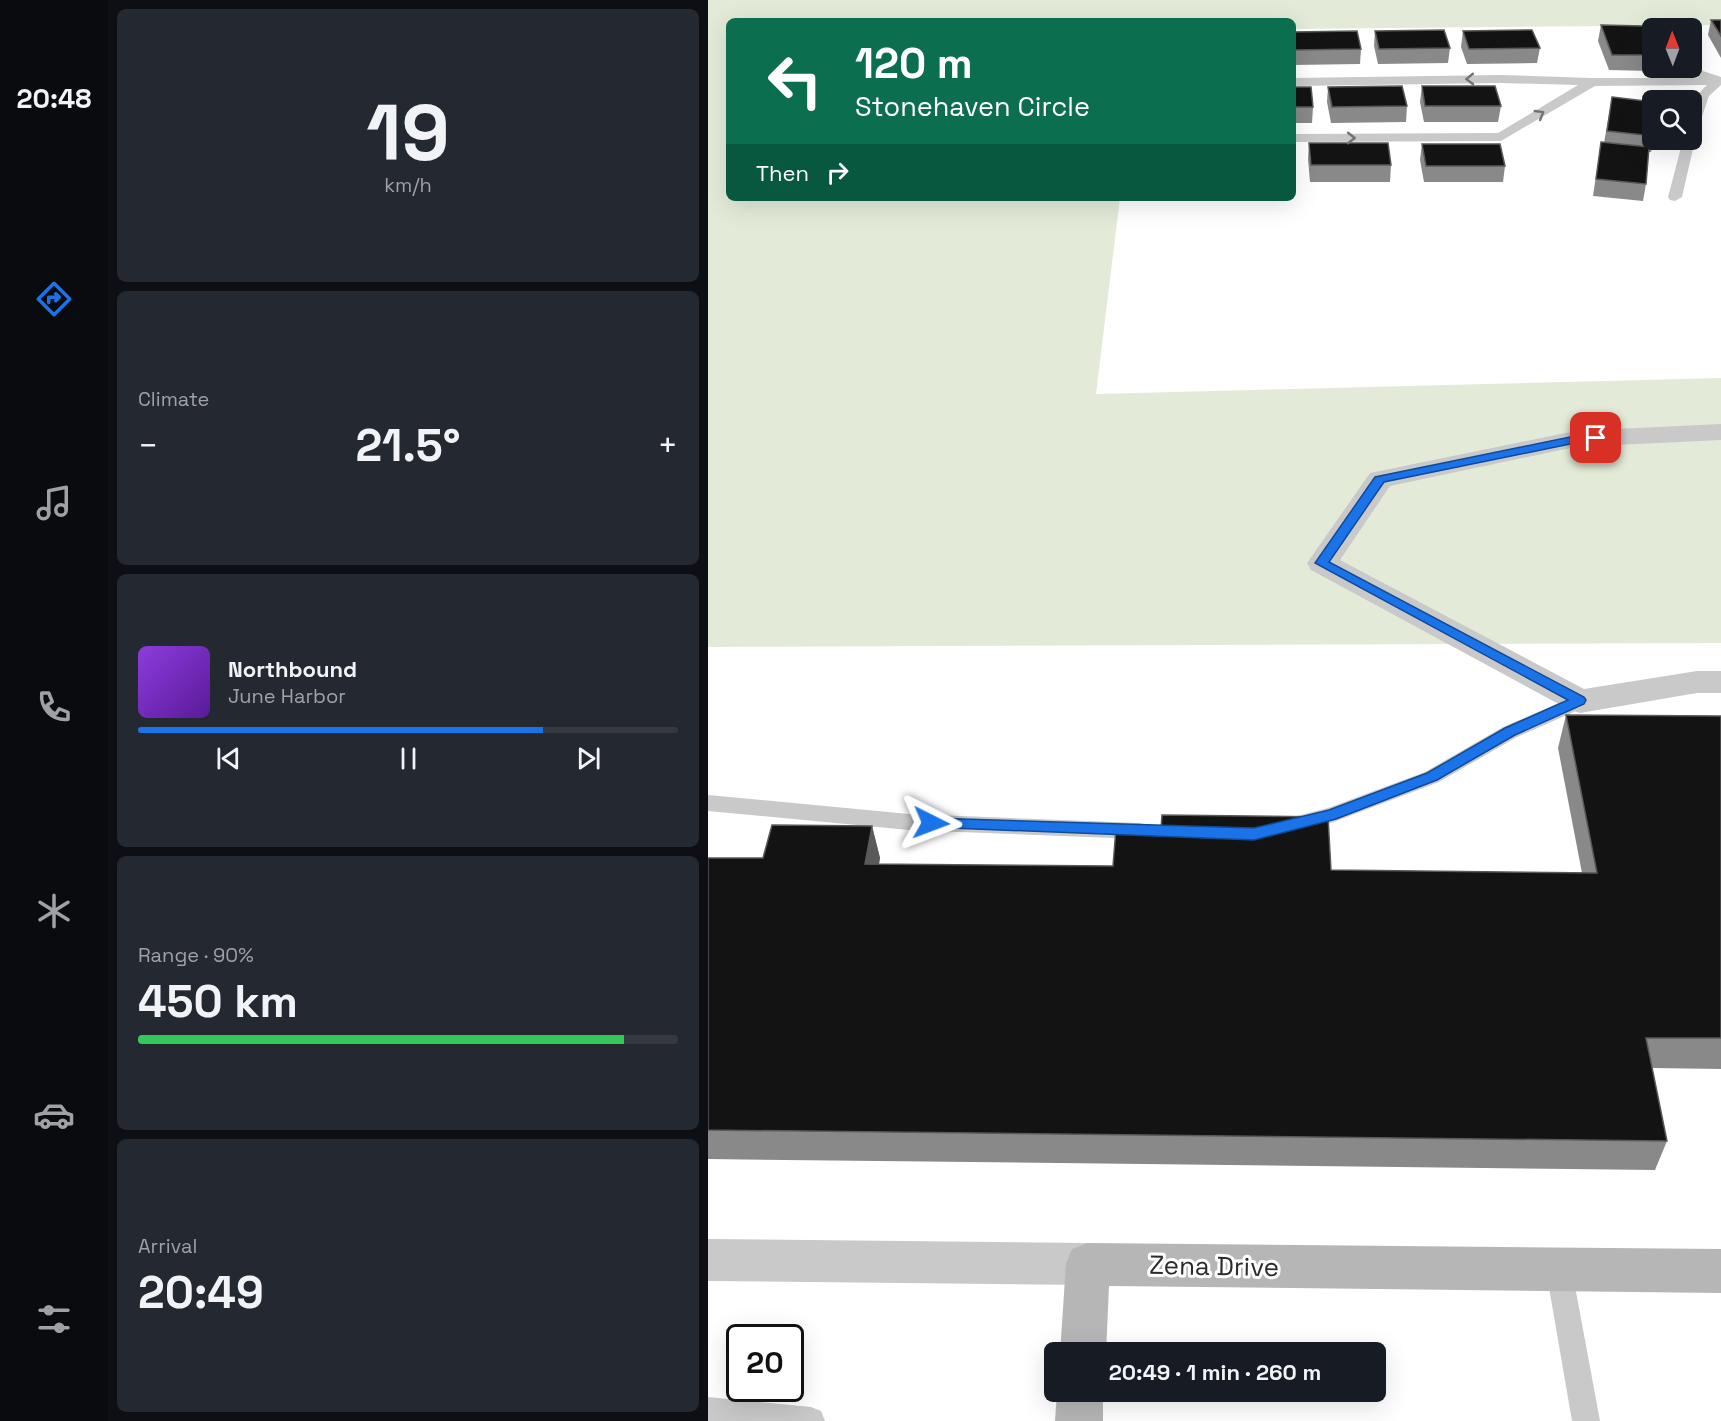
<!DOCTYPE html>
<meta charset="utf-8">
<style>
body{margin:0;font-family:"Space Grotesk",sans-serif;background:#242831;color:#f1f3f6;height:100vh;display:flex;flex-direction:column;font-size:22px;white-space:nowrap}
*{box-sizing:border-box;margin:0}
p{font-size:20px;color:#9ea1a6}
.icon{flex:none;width:33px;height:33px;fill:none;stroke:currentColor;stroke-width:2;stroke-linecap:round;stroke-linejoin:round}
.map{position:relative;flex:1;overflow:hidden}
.details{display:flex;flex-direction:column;gap:9px;padding:9px;background:#0d0f14;width:600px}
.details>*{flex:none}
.hud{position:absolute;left:18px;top:18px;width:570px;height:183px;border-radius:9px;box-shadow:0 6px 24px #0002;background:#0b6e4f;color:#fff;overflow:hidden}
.needle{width:39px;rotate:359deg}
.tools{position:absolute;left:934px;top:18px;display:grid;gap:12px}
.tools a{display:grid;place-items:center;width:60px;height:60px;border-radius:9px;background:#171b24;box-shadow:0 6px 24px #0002;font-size:30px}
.speed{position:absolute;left:18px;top:1324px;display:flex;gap:12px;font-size:30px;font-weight:700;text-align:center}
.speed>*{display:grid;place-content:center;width:78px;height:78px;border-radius:50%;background:#171b24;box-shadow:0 6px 24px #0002;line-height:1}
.speed .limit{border:3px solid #111;border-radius:9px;background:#fff;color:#111}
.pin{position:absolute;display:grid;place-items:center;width:51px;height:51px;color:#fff;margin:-26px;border-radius:12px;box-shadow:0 3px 9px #0006}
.me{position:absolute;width:66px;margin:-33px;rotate:93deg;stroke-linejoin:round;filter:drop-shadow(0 0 4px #0008)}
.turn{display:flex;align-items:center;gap:21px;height:126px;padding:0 30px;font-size:27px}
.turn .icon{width:78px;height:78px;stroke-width:2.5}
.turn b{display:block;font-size:42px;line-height:51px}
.then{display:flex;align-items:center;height:57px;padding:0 30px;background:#0003;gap:12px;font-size:22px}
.big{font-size:45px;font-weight:700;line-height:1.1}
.details .tile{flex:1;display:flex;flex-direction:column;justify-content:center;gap:9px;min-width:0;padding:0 21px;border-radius:9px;background:#242831}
.details .dial{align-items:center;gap:0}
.dial b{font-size:78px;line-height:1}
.song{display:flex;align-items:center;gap:18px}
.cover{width:72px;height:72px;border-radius:9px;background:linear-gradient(135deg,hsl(270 70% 55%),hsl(270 70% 35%))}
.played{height:6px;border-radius:3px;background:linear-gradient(90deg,#1a73e8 75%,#363941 75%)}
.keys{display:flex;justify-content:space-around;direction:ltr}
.heat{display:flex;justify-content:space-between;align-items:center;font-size:33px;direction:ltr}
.charge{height:9px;border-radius:4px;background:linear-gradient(90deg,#34c759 90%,#363941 0)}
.trip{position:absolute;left:336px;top:1342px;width:342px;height:60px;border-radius:9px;background:#171b24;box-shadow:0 6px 24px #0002;font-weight:700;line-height:60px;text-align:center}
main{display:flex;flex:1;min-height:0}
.menu{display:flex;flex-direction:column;width:108px;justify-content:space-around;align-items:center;background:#090b0e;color:#9ea1a6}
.menu .icon{width:42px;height:42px}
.menu .on{color:#1a73e8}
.menu b{font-size:27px;color:#f1f3f6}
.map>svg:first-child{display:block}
</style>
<main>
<nav class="menu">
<b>20:48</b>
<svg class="icon on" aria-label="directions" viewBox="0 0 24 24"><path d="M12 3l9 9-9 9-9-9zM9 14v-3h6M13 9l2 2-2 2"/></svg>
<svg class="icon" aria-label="music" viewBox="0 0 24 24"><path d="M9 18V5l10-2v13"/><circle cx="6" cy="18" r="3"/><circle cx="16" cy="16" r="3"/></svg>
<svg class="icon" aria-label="phone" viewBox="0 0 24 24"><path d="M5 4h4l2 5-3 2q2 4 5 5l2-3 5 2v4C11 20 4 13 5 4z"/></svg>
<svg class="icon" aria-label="climate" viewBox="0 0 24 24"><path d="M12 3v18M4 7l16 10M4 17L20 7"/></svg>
<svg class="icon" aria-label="car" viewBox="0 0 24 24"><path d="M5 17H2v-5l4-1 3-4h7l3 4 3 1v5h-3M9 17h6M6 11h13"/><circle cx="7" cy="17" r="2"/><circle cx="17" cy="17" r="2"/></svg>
<svg class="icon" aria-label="filters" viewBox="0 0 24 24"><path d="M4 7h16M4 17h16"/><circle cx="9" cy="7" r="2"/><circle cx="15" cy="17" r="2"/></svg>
</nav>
<section class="details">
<div class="tile dial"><b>19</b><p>km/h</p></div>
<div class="tile"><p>Climate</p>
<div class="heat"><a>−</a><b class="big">21.5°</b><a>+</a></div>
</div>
<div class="tile">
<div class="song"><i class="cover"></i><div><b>Northbound</b><p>June Harbor</p></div></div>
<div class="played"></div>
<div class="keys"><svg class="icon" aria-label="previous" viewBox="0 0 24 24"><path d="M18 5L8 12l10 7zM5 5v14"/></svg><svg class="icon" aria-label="pause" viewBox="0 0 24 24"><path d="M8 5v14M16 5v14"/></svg><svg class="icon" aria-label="next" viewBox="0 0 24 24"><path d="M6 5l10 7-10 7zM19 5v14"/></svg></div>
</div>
<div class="tile"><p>Range · 90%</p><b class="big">450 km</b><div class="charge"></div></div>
<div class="tile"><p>Arrival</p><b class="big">20:49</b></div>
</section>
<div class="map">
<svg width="1013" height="1421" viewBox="0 0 1013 1421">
<rect width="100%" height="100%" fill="#fff"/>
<path fill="#e3ebd8" d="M0,0h1013v25l-428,4v-8h-564v177h391l-24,196 625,-16v265l-1013,4z"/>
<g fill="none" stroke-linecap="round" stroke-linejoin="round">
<g fill="#c9c9c9" fill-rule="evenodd">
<path d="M984,57l4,2 7,12 18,6v8l-12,11 -11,32 -6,4c0,-20 0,-34 15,-47l-112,1 -94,55 -208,1v-8l205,-1 80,-48 -77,-2 -208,3v-8l208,-3 91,3h107l-5,-2 -5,-8h3z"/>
<path d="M984,137l3,3 -13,57 -7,4 -5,-1 -2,-3 15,-57h9z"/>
<path d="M872,694l7,2 3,5 -3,5 -70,31 -78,45 -108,41 -31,8 -7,-2 -3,-6 3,-6 35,-9 97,-36 78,-45z"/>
<path d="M0,795l201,19 231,9 7,2 3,6 -3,6 -7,2 -231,-9 -201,-19z"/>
<path d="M851,1257l9,4 4,9 28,151h-28l-26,-151 4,-9z"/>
<path d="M0,1397l103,10 10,4 4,10h-117z"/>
</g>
<g fill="#c9c9c9" fill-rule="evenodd">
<path d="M1013,424v16l-146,7 -185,39 -50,74 244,129 113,-18h24v22h-24l-117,20 -12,-4 -257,-139 -4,-7 63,-90 205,-42z"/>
<path d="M0,1239l380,4 16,6 6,15 -6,15 -16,6 -380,-4z"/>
</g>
<g fill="#b6b6b6" fill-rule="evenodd">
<path d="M380,1243l633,6v44l-612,-7 -3,67h-46l6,-89 6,-15z"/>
<path d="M349,1392h46v29h-48z"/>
</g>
</g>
<g fill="#898989">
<path d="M1003,20h10v38l-13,-23z"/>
<path d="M893,25l52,27v10l-2,9 -42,-1 -11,-29z"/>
<path d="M667,31l75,17 -2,15 -70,1 -4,-18z"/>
<path d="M755,31l77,17 -3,15 -70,1 -6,-17z"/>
<path d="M585,32l68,17 -1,15 -67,1z"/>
<path d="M714,86l79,20 -3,16h-74l-4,-20z"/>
<path d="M585,87l20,20 -1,16h-19z"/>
<path d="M620,87l79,19 -1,16 -75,1 -4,-21z"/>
<path d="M904,97l41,5 1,38 -3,12h-2l-3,32 -3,17 -50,-5 8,-54 3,1z"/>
<path d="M601,143l82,22 -1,17h-80l-2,-23z"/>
<path d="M714,144l83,22 -2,16h-79l-4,-22z"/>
<path d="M858,715l155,1v353l-69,-1 15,73 -12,29 -947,-11v-301h55l109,-32 8,32 -1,6 452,6 251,3 -24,-125z"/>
</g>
<path fill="#5a5a5a" d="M164,826l8,32 -7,37 -8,-31z"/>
<g fill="#131313" stroke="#5a5a5a" stroke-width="1.5">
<path d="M1003,20h10v16z"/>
<path d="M893,25l42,1 10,26v3h-41z"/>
<path d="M736,30l6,18 -71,1 -4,-18z"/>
<path d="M824,30l8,18 -71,1 -6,-18z"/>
<path d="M649,31l4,18 -68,1v-18z"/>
<path d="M694,86l5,20 -75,1 -4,-20z"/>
<path d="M714,86h73l6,20h-76z"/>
<path d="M585,87h18l2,20h-20z"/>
<path d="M904,97l41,5v34l-46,-5z"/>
<path d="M893,142l48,5 -3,37 -50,-5z"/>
<path d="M601,143h79l3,22h-80z"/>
<path d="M714,144h78l5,22h-79z"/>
<path d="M858,715l155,1v322h-75l21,103 -959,-11v-272h55l9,-33 100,1 -7,38 248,2 3,-38 45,1 1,-14 166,2 3,53 266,3z"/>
</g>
<defs><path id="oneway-chevron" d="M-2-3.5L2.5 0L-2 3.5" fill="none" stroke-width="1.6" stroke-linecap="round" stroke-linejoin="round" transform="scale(1.5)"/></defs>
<g stroke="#737373">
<use href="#oneway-chevron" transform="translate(762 79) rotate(179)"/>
<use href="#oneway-chevron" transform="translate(832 114) rotate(-31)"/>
<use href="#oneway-chevron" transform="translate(643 138)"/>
</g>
<path fill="#1a73e8" stroke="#114b97" stroke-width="1.5" d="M888,435l4,1v5l-25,2 -191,39 -55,80 255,135 2,3 -2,4 -69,31 -78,45 -101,39 -82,21 -328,-13 -2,-4 2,-4 5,-1 323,10 75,-18 98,-37 78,-45 63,-28 -253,-137 60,-86 200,-41z"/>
<g text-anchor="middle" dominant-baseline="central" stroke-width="6" stroke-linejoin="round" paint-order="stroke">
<g font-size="26" fill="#2c2c2c" stroke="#fff">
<text transform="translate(506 1266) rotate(1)">Zena Drive</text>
</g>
</g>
</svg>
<div class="tools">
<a><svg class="needle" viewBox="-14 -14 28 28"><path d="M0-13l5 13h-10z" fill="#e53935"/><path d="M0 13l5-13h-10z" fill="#9ea1a6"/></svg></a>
<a><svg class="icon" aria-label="search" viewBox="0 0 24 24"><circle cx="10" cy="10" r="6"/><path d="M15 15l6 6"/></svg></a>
</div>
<div class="speed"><div class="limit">20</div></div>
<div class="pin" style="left:888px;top:438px;background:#d93025"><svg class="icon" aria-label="arrive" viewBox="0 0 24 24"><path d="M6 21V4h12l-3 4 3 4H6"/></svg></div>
<svg class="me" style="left:223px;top:823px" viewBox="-20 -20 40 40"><path d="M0-17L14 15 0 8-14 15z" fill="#1a73e8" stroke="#fff" stroke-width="4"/></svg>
<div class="trip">20:49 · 1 min · 260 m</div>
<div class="hud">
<div class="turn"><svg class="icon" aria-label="left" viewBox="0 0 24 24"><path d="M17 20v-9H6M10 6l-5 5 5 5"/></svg><div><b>120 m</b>Stonehaven Circle</div></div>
<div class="then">Then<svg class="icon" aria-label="right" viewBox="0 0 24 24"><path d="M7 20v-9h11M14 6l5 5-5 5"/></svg></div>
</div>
</div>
</main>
